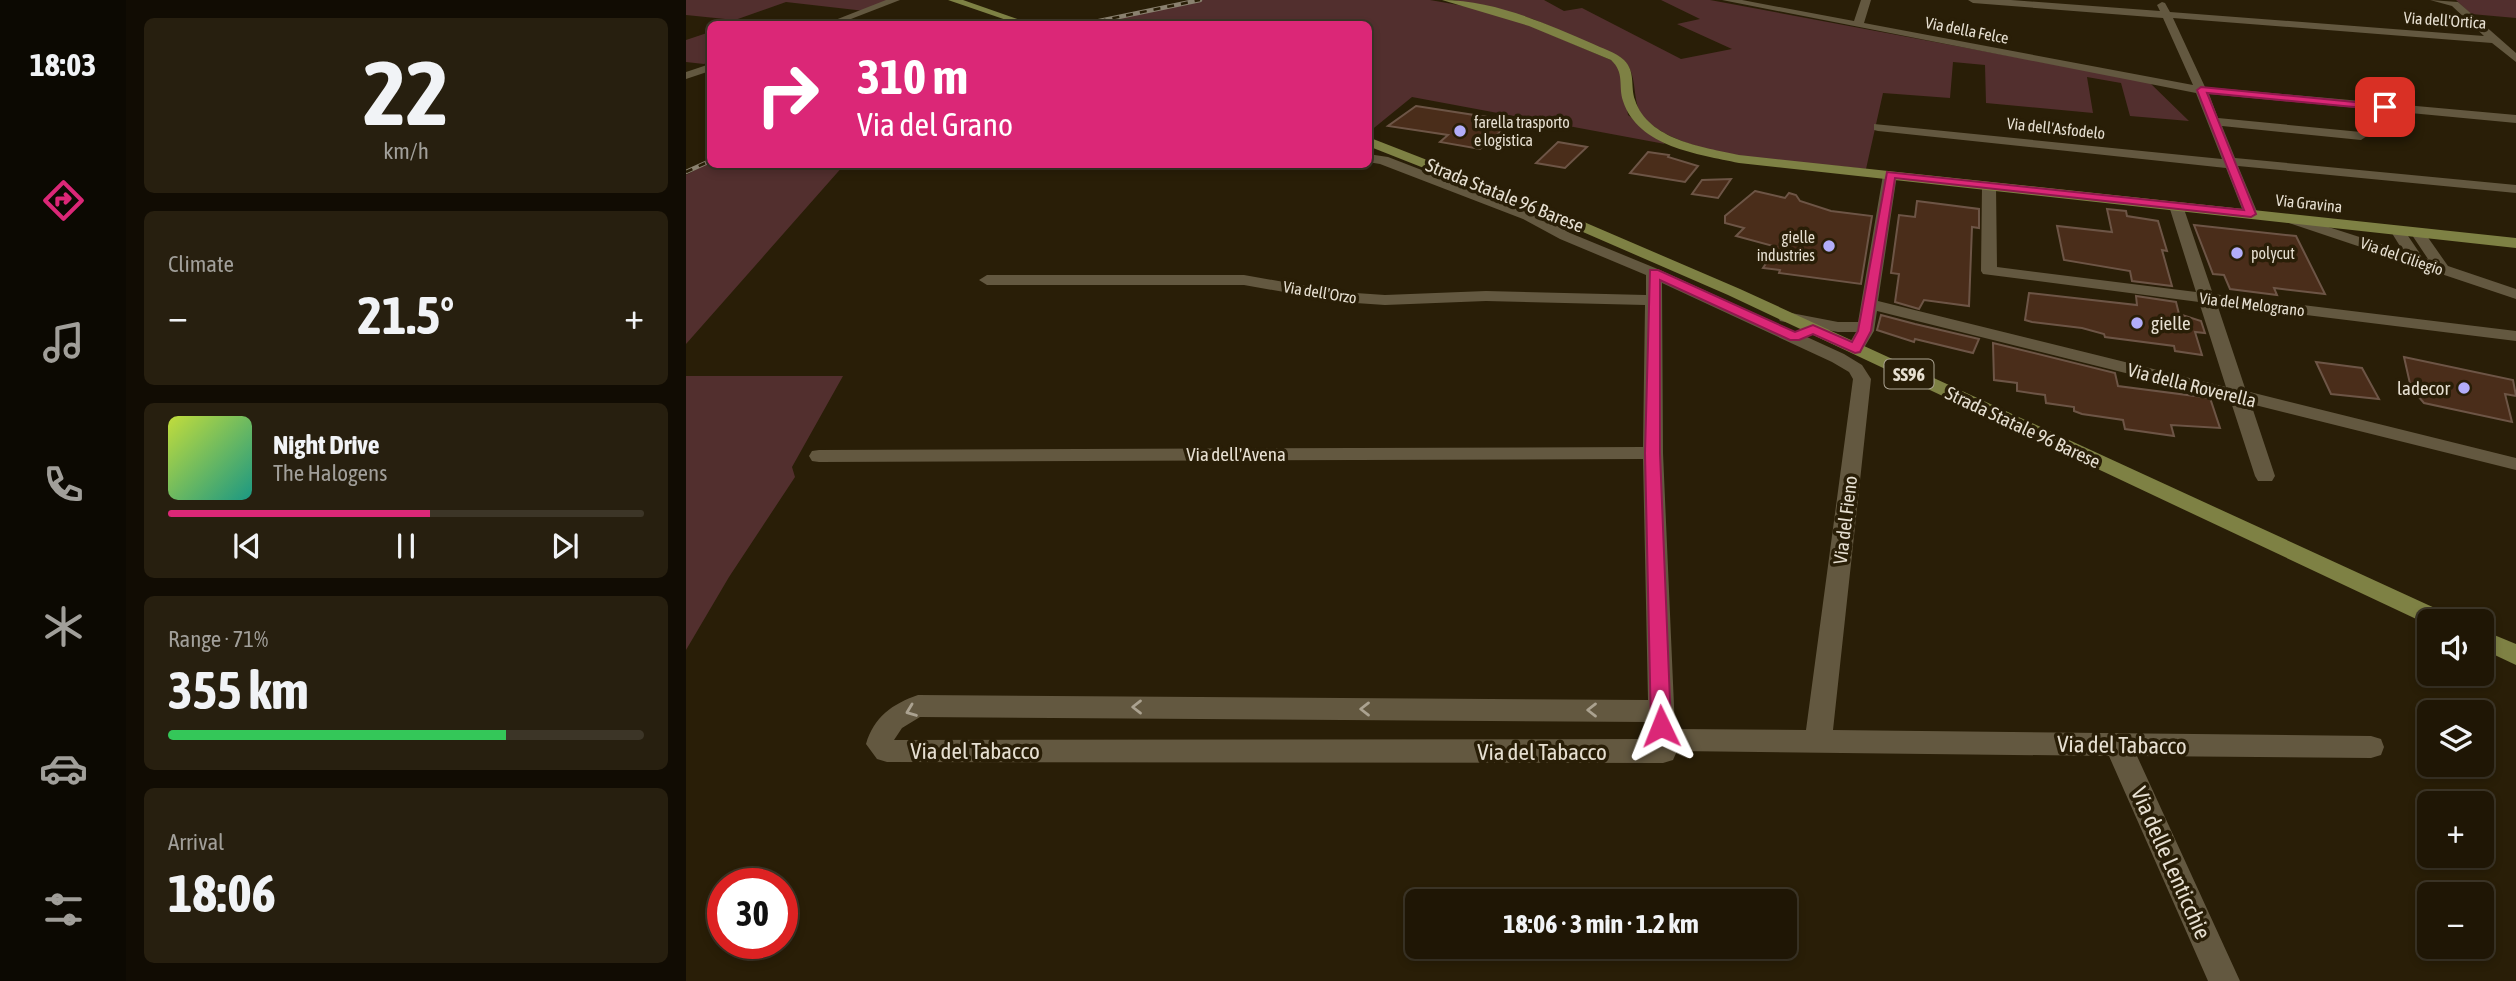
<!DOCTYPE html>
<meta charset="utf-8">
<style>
body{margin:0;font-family:"Asap Condensed",sans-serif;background:#271f0f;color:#f1f3f6;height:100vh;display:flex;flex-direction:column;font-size:26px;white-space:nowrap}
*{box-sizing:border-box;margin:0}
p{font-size:23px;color:#a19f9a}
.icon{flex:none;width:38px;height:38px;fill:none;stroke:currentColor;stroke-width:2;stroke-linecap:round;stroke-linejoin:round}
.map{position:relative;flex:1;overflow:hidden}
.sheet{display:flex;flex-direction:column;gap:18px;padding:18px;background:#110c03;width:560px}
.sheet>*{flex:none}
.guide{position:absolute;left:21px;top:21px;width:665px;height:147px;border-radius:10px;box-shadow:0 4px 10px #0003,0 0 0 2px #3c3527;background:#db2777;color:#fff;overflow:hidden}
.tools{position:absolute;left:1731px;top:609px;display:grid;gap:14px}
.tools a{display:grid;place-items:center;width:77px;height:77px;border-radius:10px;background:#1f1605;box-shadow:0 4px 10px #0003,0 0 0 2px #3c3527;font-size:35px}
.speed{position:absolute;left:21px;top:868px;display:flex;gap:14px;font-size:35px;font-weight:700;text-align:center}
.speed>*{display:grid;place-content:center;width:91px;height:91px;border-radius:50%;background:#1f1605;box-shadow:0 4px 10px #0003,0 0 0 2px #3c3527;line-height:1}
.speed .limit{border:10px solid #d22;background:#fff;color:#111}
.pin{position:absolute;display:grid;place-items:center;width:60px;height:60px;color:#fff;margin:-30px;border-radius:14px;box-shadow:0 4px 10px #0006}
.me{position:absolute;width:77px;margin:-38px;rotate:358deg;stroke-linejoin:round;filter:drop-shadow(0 0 5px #0008)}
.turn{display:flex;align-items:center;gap:24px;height:147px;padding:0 35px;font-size:32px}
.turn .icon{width:91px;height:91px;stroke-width:2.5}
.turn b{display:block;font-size:49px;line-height:60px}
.big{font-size:52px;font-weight:700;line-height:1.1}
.sheet .widget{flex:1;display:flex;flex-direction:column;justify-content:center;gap:10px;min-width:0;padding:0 24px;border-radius:10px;background:#271f0f}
.sheet .dial{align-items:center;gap:0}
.dial b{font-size:91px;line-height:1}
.song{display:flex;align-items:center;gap:21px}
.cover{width:84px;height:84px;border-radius:10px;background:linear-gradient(135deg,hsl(70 70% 55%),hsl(170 70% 35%))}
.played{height:7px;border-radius:4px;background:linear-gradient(90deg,#db2777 55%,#3c3527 55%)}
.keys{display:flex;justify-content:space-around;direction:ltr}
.heat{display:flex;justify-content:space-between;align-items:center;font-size:38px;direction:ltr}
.charge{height:10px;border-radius:5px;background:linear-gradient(90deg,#34c759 71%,#3c3527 0)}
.trip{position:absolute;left:719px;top:889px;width:392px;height:70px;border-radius:10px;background:#1f1605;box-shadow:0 4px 10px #0003,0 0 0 2px #3c3527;font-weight:700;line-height:70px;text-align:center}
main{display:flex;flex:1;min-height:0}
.dock{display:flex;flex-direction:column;width:126px;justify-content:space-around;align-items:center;background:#0c0902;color:#a19f9a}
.dock .icon{width:49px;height:49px}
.dock .on{color:#db2777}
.dock b{font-size:32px;color:#f1f3f6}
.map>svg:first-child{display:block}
</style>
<main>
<nav class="dock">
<b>18:03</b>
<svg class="icon on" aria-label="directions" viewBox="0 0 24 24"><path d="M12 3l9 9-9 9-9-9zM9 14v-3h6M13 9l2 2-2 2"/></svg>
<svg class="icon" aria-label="music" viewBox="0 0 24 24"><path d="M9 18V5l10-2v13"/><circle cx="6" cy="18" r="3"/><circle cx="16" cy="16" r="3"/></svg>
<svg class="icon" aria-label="phone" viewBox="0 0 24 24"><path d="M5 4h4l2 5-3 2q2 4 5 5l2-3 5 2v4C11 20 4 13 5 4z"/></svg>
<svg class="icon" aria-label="climate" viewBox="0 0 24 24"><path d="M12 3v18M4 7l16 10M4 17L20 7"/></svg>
<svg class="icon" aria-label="car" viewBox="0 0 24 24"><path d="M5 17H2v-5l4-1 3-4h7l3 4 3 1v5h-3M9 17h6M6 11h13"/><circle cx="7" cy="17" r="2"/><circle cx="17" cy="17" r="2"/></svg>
<svg class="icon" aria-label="filters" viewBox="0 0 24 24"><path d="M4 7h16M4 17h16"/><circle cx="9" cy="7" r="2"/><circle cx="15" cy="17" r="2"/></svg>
</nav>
<section class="sheet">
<div class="widget dial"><b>22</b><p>km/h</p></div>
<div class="widget"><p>Climate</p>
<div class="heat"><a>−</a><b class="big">21.5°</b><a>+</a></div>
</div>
<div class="widget">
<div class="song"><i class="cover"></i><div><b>Night Drive</b><p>The Halogens</p></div></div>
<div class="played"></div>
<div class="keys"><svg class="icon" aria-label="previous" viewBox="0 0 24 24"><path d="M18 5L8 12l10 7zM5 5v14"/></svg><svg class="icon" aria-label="pause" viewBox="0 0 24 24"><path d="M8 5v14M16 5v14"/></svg><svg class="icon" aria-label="next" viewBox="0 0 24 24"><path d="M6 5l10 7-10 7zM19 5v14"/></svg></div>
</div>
<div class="widget"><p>Range · 71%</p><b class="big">355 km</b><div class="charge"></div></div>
<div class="widget"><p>Arrival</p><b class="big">18:06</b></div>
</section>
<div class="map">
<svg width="1830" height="981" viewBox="0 0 1830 981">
<rect width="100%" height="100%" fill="#291e07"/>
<g fill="#522f2e">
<path d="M0,0h202l-23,11 -79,-9 -51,18 -49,-5z"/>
<path d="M516,0h228l68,12 113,48 10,8 7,47 37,29 -253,-47 -43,35 -1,-108h-273z"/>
<path d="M768,0h90l20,11 18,-3 99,51 51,-10 -55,-25 23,-5 -39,-19h49l439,82 40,39 -59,-5 -9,-33 -34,-6 6,36 -107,-10 -1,-38 -32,-3 -3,36 -67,-5 -17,76c-59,-7 -177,-8 -220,-49 -18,-17 -4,-47 -26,-63l-87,-38z"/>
<path d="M1770,0h60v18l-45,-4z"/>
<path d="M24,32v30l-6,2 -18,-2v-22z"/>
<path d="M24,162v2l134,1 -158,179v-169z"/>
<path d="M0,376h157l-51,91 3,10 -66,100 -43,73z"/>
</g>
<g fill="#4a2d1a" stroke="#6d5546" stroke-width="2">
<path d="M730,106l97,15 -33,28 -40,-7 8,-7 -60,-9z"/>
<path d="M872,142l29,5 -22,21 -29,-5z"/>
<path d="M962,152l21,3 -1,2 30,9 -13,16 -55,-9z"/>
<path d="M1045,179l-13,19 -26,-4 10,-14z"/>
<path d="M1069,191l30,7 4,-5 7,2 4,6 31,10 41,5 -11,68 -82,-11 1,-3 -17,-2 14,-21 -41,-11 8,-8 -19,-5v-7z"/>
<path d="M1231,201l62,8v19l-7,-1 -3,79 -45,-6 -5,9 -24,-7 4,-28 -8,-1 8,-58 16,2z"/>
<path d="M1421,209l19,2 1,5 31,5 9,30 -5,-1 10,36 -40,-5 -2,-10 -66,-11 -7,-34 55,6z"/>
<path d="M1508,225l102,11 29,58 -51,-6 3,7 -47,-6 -6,-14 -11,-1z"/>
<path d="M1343,293l108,12 -1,-9 40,6 3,12 22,7 4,12 -10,-1 7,23 -27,-4 -1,-5 -69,-9 -1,-3 -22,-6 -50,-6 -7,-2z"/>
<path d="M1195,315l34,9 64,15 -6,14 -58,-14 -1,3 -37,-12z"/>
<path d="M1307,343l122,30 3,13 92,12 10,30 -49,-3 3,11 -49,-7 -2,-9 -41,-6 -8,-3v-4l-28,-4 -1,-8 -28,-4v-8l-23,-3z"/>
<path d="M1718,357l109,23 3,16 -11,-2 7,28 -88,-19 -13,-15z"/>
<path d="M1630,362l46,6 17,31 -48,-5z"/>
</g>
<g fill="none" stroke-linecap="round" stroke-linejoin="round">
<g fill="#635840" fill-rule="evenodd">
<path d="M200,0h14l-62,24h-13z"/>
<path d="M1036,0h20l112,21 7,-21h10l-7,23 329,62 -30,-67 -190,-15 -5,-3h43l149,11 -3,-6 5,-3 3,1 5,9 314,24 -32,-30 -22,-6 28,2 58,51v9l-24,-19 -319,-25 32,69 311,28v8l-307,-29 9,24 143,14 6,4 -6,4 -139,-14 13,32 281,27v8l-278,-27 20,48 -7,4 -7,-4 -18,-46 -348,-37 -4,-1v-6l348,35 -26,-66z"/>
<path d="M24,64v7l-24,8v-7z"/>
<path d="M682,154l20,3 145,56 37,20 90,37 184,84 18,11 9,14 -38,351 538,6 10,3 3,8 -3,8 -10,3 -234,-2 103,225h-32l-99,-225 -432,-5 -4,9 -10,3 -776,-1 -10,-3 -11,-15c8,-27 26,-40 52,-49l730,5 -5,-241 -824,3 -7,-1 -3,-5 3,-5 7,-1 824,-3 2,-142 -159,-4 -101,4 -44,-3 -97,-17h-257l-8,-5 8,-5h257l97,17 44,3 101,-4 160,4v-20l-86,-36 -37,-20 -143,-55 -12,-2zM976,283l170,79 17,10 4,7 -47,351 -131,-1 -12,-276zM234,717l729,5v17l-755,1 8,-12z"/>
<path d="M1204,171l7,4 -19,126 348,86 -27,-85 -216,-28 -2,-3 1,-85 7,-4 7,4 1,81 199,25 -27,-86 7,-4 7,4 30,88 303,37v10l-299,-37 29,87 270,67v12l-265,-66 24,72 -3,5h-14l-3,-5 -25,-77 -353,-88 -3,20 -13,22 -6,1 -9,-5 10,-17h-18l-58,-11 -2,-4 8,-5 52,10h20l25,-147z"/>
<path d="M1602,214l115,37 -13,-21 7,-4 5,1 21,31 5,1 -18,-27 7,-4 5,1 26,37 68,23v10l-233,-78 -2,-3z"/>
</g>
<g fill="#7e8144" fill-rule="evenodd">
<path d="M262,0h15l69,24h-14z"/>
<path d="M756,0c51,0 103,23 149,43 10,5 25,9 33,17 12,12 6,26 11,40 13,40 68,47 104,55l777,83v10l-777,-85c-41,-9 -101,-16 -116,-62 -5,-16 2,-28 -12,-41l-82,-34z"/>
<path d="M682,137l195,76 177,76 710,326 4,6h-25v4l-701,-330 -175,-76 -185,-73z"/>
<path d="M1796,630l34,14v21l-34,-16z"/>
</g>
<defs>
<g id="rail">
<path d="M399,24l115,-24"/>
<path d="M0,172l24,-11"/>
</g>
</defs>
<use href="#rail" stroke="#8a816f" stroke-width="4.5"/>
<use href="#rail" stroke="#291e07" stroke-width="2.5" stroke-dasharray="7" stroke-linecap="butt"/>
</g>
<defs><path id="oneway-chevron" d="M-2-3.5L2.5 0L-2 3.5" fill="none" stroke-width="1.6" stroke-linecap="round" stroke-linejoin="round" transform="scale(1.75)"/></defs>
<g stroke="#aba290">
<use href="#oneway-chevron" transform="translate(451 707) rotate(-180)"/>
<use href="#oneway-chevron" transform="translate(679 709) rotate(-180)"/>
<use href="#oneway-chevron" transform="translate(906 710) rotate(-180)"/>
<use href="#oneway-chevron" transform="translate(225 711) rotate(159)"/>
</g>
<path fill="#db2777" stroke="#8e194d" stroke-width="2" d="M1515,87l184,18 5,2 -5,3 -178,-17 49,121 -5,3 -356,-39 -24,153 -11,21 -5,1 -42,-19 -14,6h-9l-130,-60v173l11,273 -3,5 -7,3 -7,-3 -3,-5 -6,-273 5,-183h8l137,62 18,-7 39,17 6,-11 29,-159 357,38 -47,-120z"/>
<g fill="#b2adf9" stroke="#291e07" stroke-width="2.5">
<circle cx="774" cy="131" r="7"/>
<circle cx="1143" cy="246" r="7"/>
<circle cx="1551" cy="253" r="7"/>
<circle cx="1451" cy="323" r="7"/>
<circle cx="1778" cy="388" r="7"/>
</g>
<g text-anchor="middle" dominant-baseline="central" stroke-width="7" stroke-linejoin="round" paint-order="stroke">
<g font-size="16" fill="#e6dfd1" stroke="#291e07">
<text transform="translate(1759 20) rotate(4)">Via dell'Ortica</text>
<text transform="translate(1281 30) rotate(11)">Via della Felce</text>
<text transform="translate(1370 128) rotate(6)">Via dell'Asfodelo</text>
<text transform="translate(1623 203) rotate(6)">Via Gravina</text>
<text transform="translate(1716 256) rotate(19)">Via del Ciliegio</text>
<text transform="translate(634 292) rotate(9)">Via dell'Orzo</text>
<text transform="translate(1566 304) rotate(7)">Via del Melograno</text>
</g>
<g font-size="16" fill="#e6dfd1" stroke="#291e07" text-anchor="start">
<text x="788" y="122">farella trasporto<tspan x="788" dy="18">e logistica</tspan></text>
<text x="1129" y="237" text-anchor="end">gielle<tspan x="1129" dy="18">industries</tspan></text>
<text x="1565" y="253">polycut</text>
</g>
<rect fill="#291e07" stroke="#ada594" stroke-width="2" x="1198.5" y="359.5" width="49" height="29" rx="5"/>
<g font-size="18" font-weight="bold" fill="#e6dfd1">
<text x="1223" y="374">SS96</text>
</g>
<g font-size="19" fill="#e6dfd1" stroke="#291e07">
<text transform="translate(819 195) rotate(22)">Strada Statale 96 Barese</text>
<text transform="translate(1506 385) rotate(14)">Via della Roverella</text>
<text transform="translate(1337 427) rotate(25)">Strada Statale 96 Barese</text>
<text x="550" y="454">Via dell'Avena</text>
<text transform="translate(1159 520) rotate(-83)">Via del Fieno</text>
</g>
<g font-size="19" fill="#e6dfd1" stroke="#291e07" text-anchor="start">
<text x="1465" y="323">gielle</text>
<text x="1764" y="388" text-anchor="end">ladecor</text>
</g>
<g font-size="23" fill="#e6dfd1" stroke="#291e07">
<text transform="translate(1436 745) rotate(1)">Via del Tabacco</text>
<text x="289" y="751">Via del Tabacco</text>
<text x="856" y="752">Via del Tabacco</text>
<text transform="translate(1485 863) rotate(66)">Via delle Lenticchie</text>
</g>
</g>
</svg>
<div class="tools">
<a><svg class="icon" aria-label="sound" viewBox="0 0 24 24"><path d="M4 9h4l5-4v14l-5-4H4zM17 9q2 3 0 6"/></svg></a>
<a><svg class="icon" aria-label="layers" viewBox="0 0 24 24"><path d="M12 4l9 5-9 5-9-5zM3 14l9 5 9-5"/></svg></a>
<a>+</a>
<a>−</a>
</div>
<div class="speed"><div class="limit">30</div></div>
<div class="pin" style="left:1699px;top:107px;background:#d93025"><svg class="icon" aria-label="arrive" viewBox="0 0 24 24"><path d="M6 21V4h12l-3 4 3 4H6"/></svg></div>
<svg class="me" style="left:975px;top:726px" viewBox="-20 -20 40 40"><path d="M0-17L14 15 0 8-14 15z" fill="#db2777" stroke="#fff" stroke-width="4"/></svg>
<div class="trip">18:06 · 3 min · 1.2 km</div>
<div class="guide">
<div class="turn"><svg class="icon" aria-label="right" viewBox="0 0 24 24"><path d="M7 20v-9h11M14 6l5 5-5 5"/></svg><div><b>310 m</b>Via del Grano</div></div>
</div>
</div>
</main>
